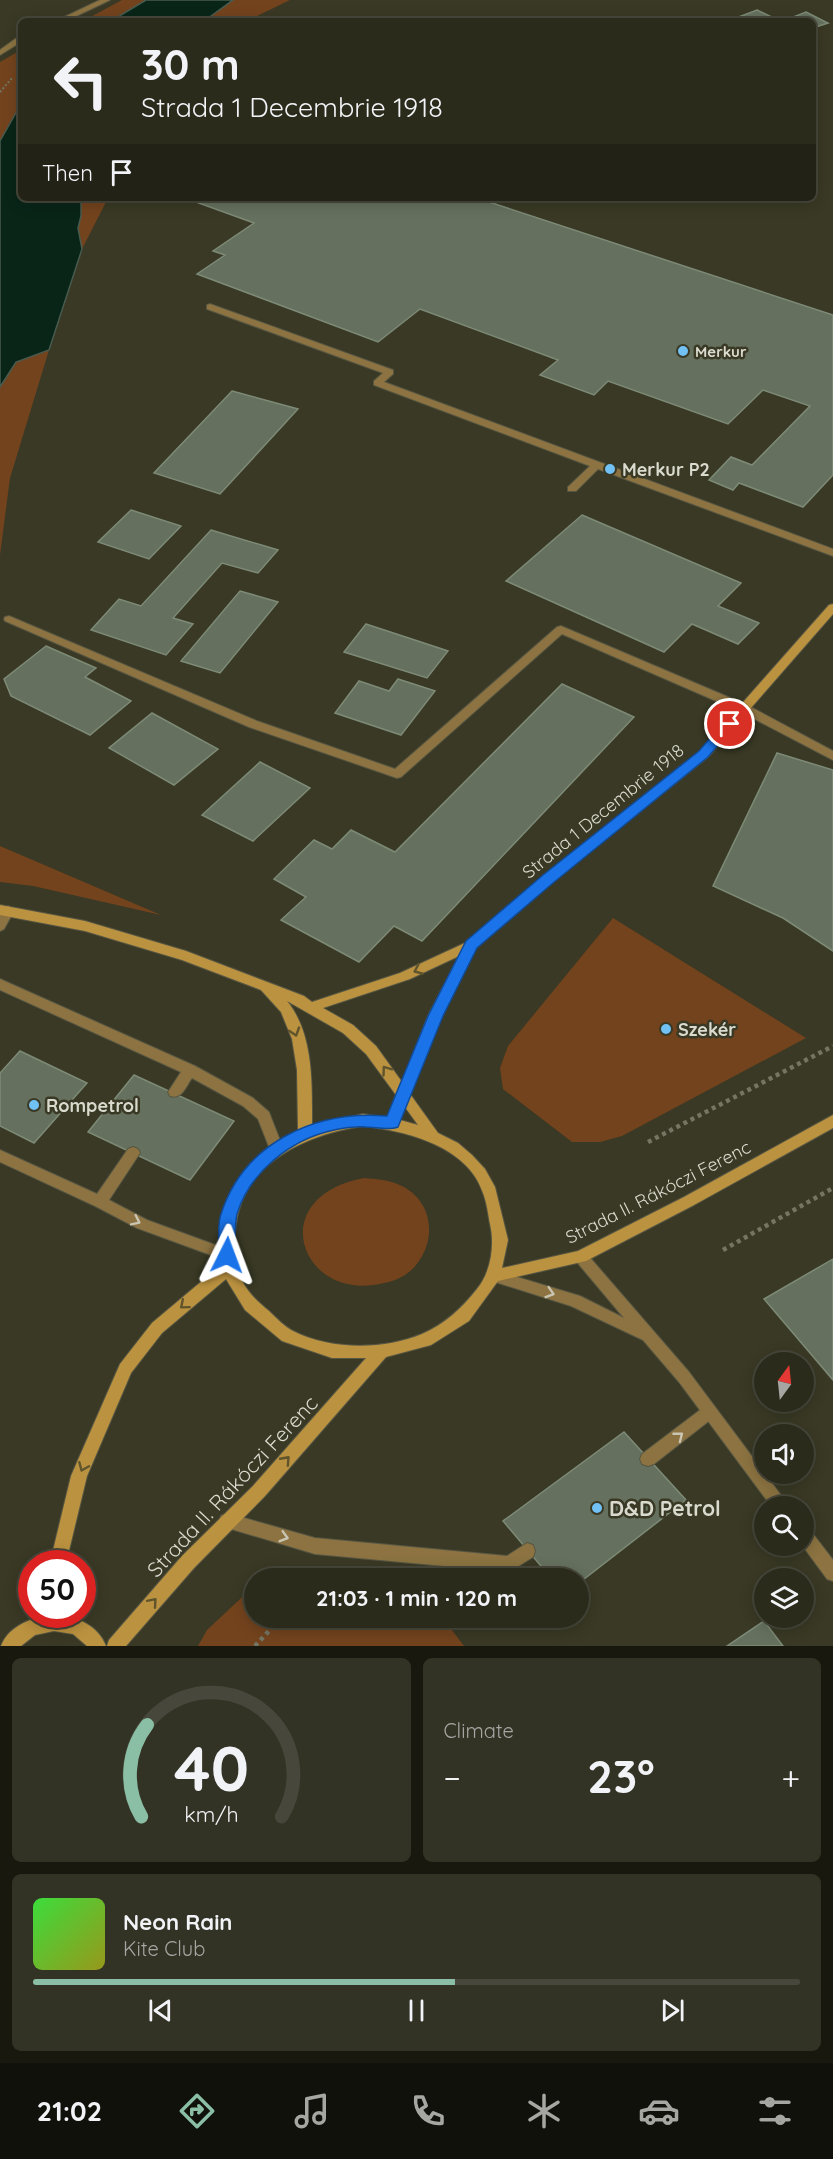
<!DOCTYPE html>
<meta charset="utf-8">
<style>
body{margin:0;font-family:Quicksand,sans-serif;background:#333325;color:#f1f3f6;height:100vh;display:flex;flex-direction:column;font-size:22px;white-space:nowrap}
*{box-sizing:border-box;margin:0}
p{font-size:20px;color:#a6a7a3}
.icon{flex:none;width:33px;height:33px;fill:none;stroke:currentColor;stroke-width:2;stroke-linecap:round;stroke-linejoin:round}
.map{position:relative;height:1646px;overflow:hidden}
.side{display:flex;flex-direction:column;gap:12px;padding:12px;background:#18180f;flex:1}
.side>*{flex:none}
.guide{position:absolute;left:18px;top:18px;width:798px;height:183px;border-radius:9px;box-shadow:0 3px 15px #0003,0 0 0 2px #47473b;background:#2b2b1c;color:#f1f3f6;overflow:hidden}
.needle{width:39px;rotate:15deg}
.controls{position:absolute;left:754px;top:1352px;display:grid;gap:12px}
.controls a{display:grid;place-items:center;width:60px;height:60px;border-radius:50%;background:#2b2b1c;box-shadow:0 3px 15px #0003,0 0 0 2px #47473b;font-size:30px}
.speed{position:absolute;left:18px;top:1550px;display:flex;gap:12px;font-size:30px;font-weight:700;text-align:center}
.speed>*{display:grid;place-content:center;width:78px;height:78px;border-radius:50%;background:#2b2b1c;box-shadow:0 3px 15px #0003,0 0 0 2px #47473b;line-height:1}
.speed .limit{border:9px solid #d22;background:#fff;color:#111}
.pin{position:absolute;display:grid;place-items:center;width:51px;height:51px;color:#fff;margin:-26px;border:3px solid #fff;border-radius:50%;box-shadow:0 2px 6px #0007}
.me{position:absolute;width:66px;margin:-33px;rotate:3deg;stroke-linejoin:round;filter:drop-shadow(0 0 4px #0008)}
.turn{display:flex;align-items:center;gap:21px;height:126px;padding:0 24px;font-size:27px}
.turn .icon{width:78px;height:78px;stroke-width:2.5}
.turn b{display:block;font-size:42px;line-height:51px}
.then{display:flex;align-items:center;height:57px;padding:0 24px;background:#0003;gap:12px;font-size:22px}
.big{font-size:45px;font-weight:800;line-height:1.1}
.side .card{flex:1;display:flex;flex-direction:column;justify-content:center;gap:9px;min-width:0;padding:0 21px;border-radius:9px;background:#333325}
.side .dial{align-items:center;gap:0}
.dial svg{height:156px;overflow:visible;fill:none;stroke:#47473b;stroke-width:7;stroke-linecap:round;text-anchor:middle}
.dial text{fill:#f1f3f6;stroke:none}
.song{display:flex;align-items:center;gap:18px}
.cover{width:72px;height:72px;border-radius:9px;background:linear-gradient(135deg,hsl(120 70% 55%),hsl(60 70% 35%))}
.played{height:6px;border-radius:3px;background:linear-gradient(90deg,#8abfa5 55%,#47473b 55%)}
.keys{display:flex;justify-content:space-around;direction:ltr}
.heat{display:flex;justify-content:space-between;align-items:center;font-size:33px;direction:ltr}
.side .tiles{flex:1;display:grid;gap:12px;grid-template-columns:1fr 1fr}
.card:last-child{grid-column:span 2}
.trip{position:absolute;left:244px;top:1568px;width:345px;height:60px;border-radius:30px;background:#2b2b1c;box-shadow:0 3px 15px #0003,0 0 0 2px #47473b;font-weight:800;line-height:60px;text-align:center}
.tabs{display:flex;height:96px;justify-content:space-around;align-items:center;background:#11110b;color:#a6a7a3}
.tabs .icon{width:42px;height:42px}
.tabs .selected{color:#8abfa5}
.tabs b{font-size:27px;color:#f1f3f6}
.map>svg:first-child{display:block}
</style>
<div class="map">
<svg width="833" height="1646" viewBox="0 0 833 1646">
<rect width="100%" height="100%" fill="#393925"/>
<g fill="#73431d">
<path d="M122,0h24l-35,21h-28z"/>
<path d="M233,0h57l-43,21h-43z"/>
<path d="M21,50v54l-21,37v-79z"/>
<path d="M81,198h27l-26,51 -4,-21 3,-12z"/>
<path d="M49,350l-39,128 -10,77v-168l16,-25z"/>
<path d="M0,846l161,69 -128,-29 -33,-4z"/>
<path d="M613,918l193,120 -184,98 -22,6h-28l-69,-53 -3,-21 8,-22z"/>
<path d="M364,1178c13,1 27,2 40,9 30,17 32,54 12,78 -8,10 -20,16 -32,18 -83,21 -122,-86 -20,-105z"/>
<path d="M255,1585v32h187l22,29h-266l9,-16z"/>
</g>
<g fill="#092518" stroke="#485b4f" stroke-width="1.5">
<path d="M146,0h87l-29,21h-93z"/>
<path d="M21,104v94h60v18l-3,12 4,21 -33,101 -33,12 -16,25v-246z"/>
</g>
<g fill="#65715e" stroke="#7d8a76" stroke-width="1.5">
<path d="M757,10l23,11h-52z"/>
<path d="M806,12l22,11 -15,5v-7h-30z"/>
<path d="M185,198h292l356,117v160l-30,32 -64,-24 -6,7 -24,-10 22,-23 21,8 58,-59 -47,-16 -35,34 -120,-43 -14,14 -54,-20 18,-15 -138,-51 -42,33 -181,-68 28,-19 -12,-4 41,-28z"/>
<path d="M232,391l66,18 -78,85 -66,-21z"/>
<path d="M131,510l50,16 -32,33 -51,-17z"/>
<path d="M582,515l159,68 -23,23 41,17 -21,21 -46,-20 -28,28 -158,-71z"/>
<path d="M211,530l67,20 -20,23 -36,-10 -49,55 20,6 -27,31 -75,-25 28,-31 22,7z"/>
<path d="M240,591l38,11 -58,71 -39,-12z"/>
<path d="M366,624l82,27 -21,27 -83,-26z"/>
<path d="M46,646l50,22 -11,9 46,24 -41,34 -79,-39 -7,-17z"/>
<path d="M398,679l37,12 -34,44 -66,-22 24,-32 30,10z"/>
<path d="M562,684l72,33 -212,224 -28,-15 -35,36 -78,-42 25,-23 -32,-18 40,-39 18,9 19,-19 44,22z"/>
<path d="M152,713l66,36 -44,36 -65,-37z"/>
<path d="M777,753l56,17v181l-50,-33 -70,-32z"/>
<path d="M260,762l50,26 -57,53 -51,-26z"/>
<path d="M20,1051l67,32 -53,60 -34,-17v-53z"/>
<path d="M134,1075l100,46 -44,59 -102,-48z"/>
<path d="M833,1259v121l-69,-81z"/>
<path d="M624,1432l62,68 -107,83v-5h-28l-48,-57z"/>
<path d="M764,1621l19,25h-56z"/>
</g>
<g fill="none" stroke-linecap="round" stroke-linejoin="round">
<defs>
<g id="lane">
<path d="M210,304l183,66v4l-9,8 449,167v7l-235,-87 -22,22h-8v-4l22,-21 -216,-81v-4l9,-8 -176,-64v-4z"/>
<path d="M9,616l248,105 138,48 162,-142 4,-1 186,79 86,46v9l-94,-49 -177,-77 -161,143 -4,1 -148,-51 -244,-106 -1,-2 1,-2z"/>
<path d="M8,906l4,2 2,3 -10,18 -4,2v-17l4,-6z"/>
<path d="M0,979l195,87 58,32 16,14 14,36 -2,4 -5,2 -5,-2 -13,-33 -15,-13 -51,-28c-6,8 -10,22 -22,18l-2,-4 13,-20 -181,-82z"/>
<path d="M133,1147l5,2 2,4 -31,47 38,20 85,31 2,4 -2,4 -5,2 -90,-33 -42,-22 -95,-44v-12l97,44 31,-45z"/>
<path d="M709,1405l5,2 3,5 -3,5 -60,47 -6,2 -6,-2 -2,-5 2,-5 62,-47z"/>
<path d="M227,1513l88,25 192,18 20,-13 6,2 2,6 -2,6 -24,15 -194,-18 -94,-28 -2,-5 2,-5z"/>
</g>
<g id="street">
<path d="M100,0h10l-44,21h-10z"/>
<path d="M18,37h3v5l-21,13v-5z"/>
<path d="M581,1251l5,2 103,119 100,134h-18l-92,-124 -36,-42 -72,-34 -82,-26 -2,-4 2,-4 5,-2 86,26 44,22 -48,-57 -2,-4 2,-4z"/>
<path d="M804,1527l6,3 23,30v21l-6,-2 -25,-34h2z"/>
</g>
<g id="secondary">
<path d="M833,604v10l-125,143 -156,125 -76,66 -34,68 -32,78 28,39 20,10 14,12 13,14 10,18 13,53 -6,28 76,-17 106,-54 149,-82v13l-139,77 -108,56 -88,20 -29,40 -38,24 -45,12 -121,139 -71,72 -68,78h-19l2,-6 73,-84 71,-70 113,-128h-34l-50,-17 -37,-31 -19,-31 -64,54 -31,40 -44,103 -21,87h-16l21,-87 49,-112 32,-41 69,-58c-11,-58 27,-110 77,-134l-1,-61 -5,-31 -11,-27 -20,-22 -79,-30 -97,-29 -85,-16v-10l85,16 101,30 118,45 8,6 88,-29 67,-31 77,-66 156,-125 129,-146zM459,956l-31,60 -26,66 -26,-36 -23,-21 -30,-17 87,-29zM287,1001l56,32 23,21 30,41 -9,23 -24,-4 -51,12c0,-41 2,-92 -25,-125zM405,1107l13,18 -18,-5zM363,1126c43,5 105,20 120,67 4,10 5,21 7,31 5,21 1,48 -13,65 -15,19 -32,35 -55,45 -38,16 -92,16 -129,-3 -8,-4 -17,-13 -24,-20 -11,-9 -20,-17 -27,-30 -9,-15 -8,-31 -7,-48 4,-69 69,-98 128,-107z"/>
<path d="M54,1614c22,2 44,11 52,32h-19l-14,-12 -19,-3 -19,4 -14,11h-20c8,-21 33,-29 53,-32z"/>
</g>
</defs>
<use href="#lane" stroke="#565643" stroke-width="2"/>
<use href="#street" stroke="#565643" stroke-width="2"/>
<use href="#secondary" stroke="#565643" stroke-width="2"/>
<path stroke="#757564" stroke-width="2" stroke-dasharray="2 2" stroke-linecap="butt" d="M0,92l13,-15"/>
<g stroke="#757564" stroke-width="4.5" stroke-dasharray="4 4" stroke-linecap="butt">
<path d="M648,1142l185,-96"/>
<path d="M723,1250l110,-62"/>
<path d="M255,1646l27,-29"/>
</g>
<use href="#lane" fill="#8c7341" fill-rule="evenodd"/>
<use href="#street" fill="#8c7341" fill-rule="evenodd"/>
<use href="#secondary" fill="#bb923f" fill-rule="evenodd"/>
</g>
<defs><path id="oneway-chevron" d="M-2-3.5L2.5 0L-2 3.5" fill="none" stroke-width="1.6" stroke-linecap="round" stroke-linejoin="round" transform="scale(1.5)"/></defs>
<g stroke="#60542d">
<use href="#oneway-chevron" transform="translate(418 970) rotate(156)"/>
<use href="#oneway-chevron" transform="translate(295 1032) rotate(72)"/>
<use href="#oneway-chevron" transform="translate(386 1070) rotate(-126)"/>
<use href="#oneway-chevron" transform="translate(184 1305) rotate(140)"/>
<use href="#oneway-chevron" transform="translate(286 1460) rotate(-48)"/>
<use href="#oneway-chevron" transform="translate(83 1467) rotate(113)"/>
<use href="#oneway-chevron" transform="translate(153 1602) rotate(-49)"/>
</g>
<g stroke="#cac5b2">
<use href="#oneway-chevron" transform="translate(136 1221) rotate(26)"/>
<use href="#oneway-chevron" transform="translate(550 1293) rotate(17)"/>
<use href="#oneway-chevron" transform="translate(679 1436) rotate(-38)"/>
<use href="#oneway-chevron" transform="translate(284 1537) rotate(16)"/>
</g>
<path fill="#1a73e8" stroke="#114b97" stroke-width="1.5" d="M730,719l6,5 -28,33 -155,126 -76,65 -34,68 -45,111c-10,4 -22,0 -32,0 -10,-1 -22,1 -32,3 -43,9 -84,42 -97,84 -3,12 -1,29 -2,41l-2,5 -6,2 -6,-2 -2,-5c0,-12 -2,-29 2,-41 23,-72 95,-104 166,-98l41,-100 38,-75 77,-66 156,-124 26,-30z"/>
<g fill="#71c1f5" stroke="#393925" stroke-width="2">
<circle cx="683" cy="351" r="6"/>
<circle cx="610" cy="469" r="6"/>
<circle cx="666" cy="1029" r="6"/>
<circle cx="34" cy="1105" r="6"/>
<circle cx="597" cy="1508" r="6"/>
</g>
<g text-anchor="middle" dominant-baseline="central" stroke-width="5" stroke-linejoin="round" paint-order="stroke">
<g font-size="15" font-weight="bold" fill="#dadace" stroke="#393925" text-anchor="start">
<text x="695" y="351">Merkur</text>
</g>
<g font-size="18" font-weight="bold" fill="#dadace" stroke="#393925" text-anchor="start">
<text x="622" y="469">Merkur P2</text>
<text x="678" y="1029">Szekér</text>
<text x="46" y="1105">Rompetrol</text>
</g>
<g font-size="18" fill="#dadace" stroke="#393925">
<text transform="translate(603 811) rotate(-39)">Strada 1 Decembrie 1918</text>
<text transform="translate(658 1192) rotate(-27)">Strada II. Rákóczi Ferenc</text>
</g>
<g font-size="21" fill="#dadace" stroke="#393925">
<text transform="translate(232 1486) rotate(-47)">Strada II. Rákóczi Ferenc</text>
</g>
<g font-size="21" font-weight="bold" fill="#dadace" stroke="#393925" text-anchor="start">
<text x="609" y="1508">D&amp;D Petrol</text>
</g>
</g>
</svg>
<div class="controls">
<a><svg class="needle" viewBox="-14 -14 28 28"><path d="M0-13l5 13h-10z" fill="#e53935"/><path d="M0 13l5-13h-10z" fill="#a6a7a3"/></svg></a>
<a><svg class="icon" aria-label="sound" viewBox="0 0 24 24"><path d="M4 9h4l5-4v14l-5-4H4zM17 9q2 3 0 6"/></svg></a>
<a><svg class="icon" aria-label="search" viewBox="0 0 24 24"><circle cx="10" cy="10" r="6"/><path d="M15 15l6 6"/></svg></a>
<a><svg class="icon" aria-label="layers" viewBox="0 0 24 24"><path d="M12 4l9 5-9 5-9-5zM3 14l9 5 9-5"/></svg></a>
</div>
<div class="speed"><div class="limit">50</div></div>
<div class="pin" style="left:730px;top:724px;background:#d93025"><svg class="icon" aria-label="arrive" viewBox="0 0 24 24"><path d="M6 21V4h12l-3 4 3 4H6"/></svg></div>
<svg class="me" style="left:227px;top:1255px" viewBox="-20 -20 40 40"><path d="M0-17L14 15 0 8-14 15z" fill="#1a73e8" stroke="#fff" stroke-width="4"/></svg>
<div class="trip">21:03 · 1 min · 120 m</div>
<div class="guide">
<div class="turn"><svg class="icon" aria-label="left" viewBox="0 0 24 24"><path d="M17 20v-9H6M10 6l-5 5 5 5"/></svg><div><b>30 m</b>Strada 1 Decembrie 1918</div></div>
<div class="then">Then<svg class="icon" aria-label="arrive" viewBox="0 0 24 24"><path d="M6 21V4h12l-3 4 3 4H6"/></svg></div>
</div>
</div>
<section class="side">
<div class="tiles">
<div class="card dial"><svg viewBox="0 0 100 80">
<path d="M14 69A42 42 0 1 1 86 69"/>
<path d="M14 69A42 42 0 0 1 17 22" stroke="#8abfa5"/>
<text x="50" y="56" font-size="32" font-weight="700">40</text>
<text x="50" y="72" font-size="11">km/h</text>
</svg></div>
<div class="card"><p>Climate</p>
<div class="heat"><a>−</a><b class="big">23°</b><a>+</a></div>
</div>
<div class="card">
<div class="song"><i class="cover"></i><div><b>Neon Rain</b><p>Kite Club</p></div></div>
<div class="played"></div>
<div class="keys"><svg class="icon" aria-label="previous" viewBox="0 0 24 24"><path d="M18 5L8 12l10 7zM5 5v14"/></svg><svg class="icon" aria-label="pause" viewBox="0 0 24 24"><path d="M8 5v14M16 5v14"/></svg><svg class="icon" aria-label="next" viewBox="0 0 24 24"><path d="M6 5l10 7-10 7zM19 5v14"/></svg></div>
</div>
</div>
</section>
<nav class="tabs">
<b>21:02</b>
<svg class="icon selected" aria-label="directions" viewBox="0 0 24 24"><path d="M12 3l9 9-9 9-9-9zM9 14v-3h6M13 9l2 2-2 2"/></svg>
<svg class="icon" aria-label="music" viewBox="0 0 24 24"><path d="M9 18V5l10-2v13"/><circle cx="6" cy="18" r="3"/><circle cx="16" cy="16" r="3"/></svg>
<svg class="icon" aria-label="phone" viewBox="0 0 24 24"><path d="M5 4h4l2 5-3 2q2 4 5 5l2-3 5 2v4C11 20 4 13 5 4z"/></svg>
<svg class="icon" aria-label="climate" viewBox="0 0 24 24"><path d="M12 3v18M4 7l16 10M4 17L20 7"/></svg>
<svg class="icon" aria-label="car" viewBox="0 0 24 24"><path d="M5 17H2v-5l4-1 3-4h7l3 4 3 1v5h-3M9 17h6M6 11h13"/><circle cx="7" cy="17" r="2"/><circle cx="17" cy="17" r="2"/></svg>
<svg class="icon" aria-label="filters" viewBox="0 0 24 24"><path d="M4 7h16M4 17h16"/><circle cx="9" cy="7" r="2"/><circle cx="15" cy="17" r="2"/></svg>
</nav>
